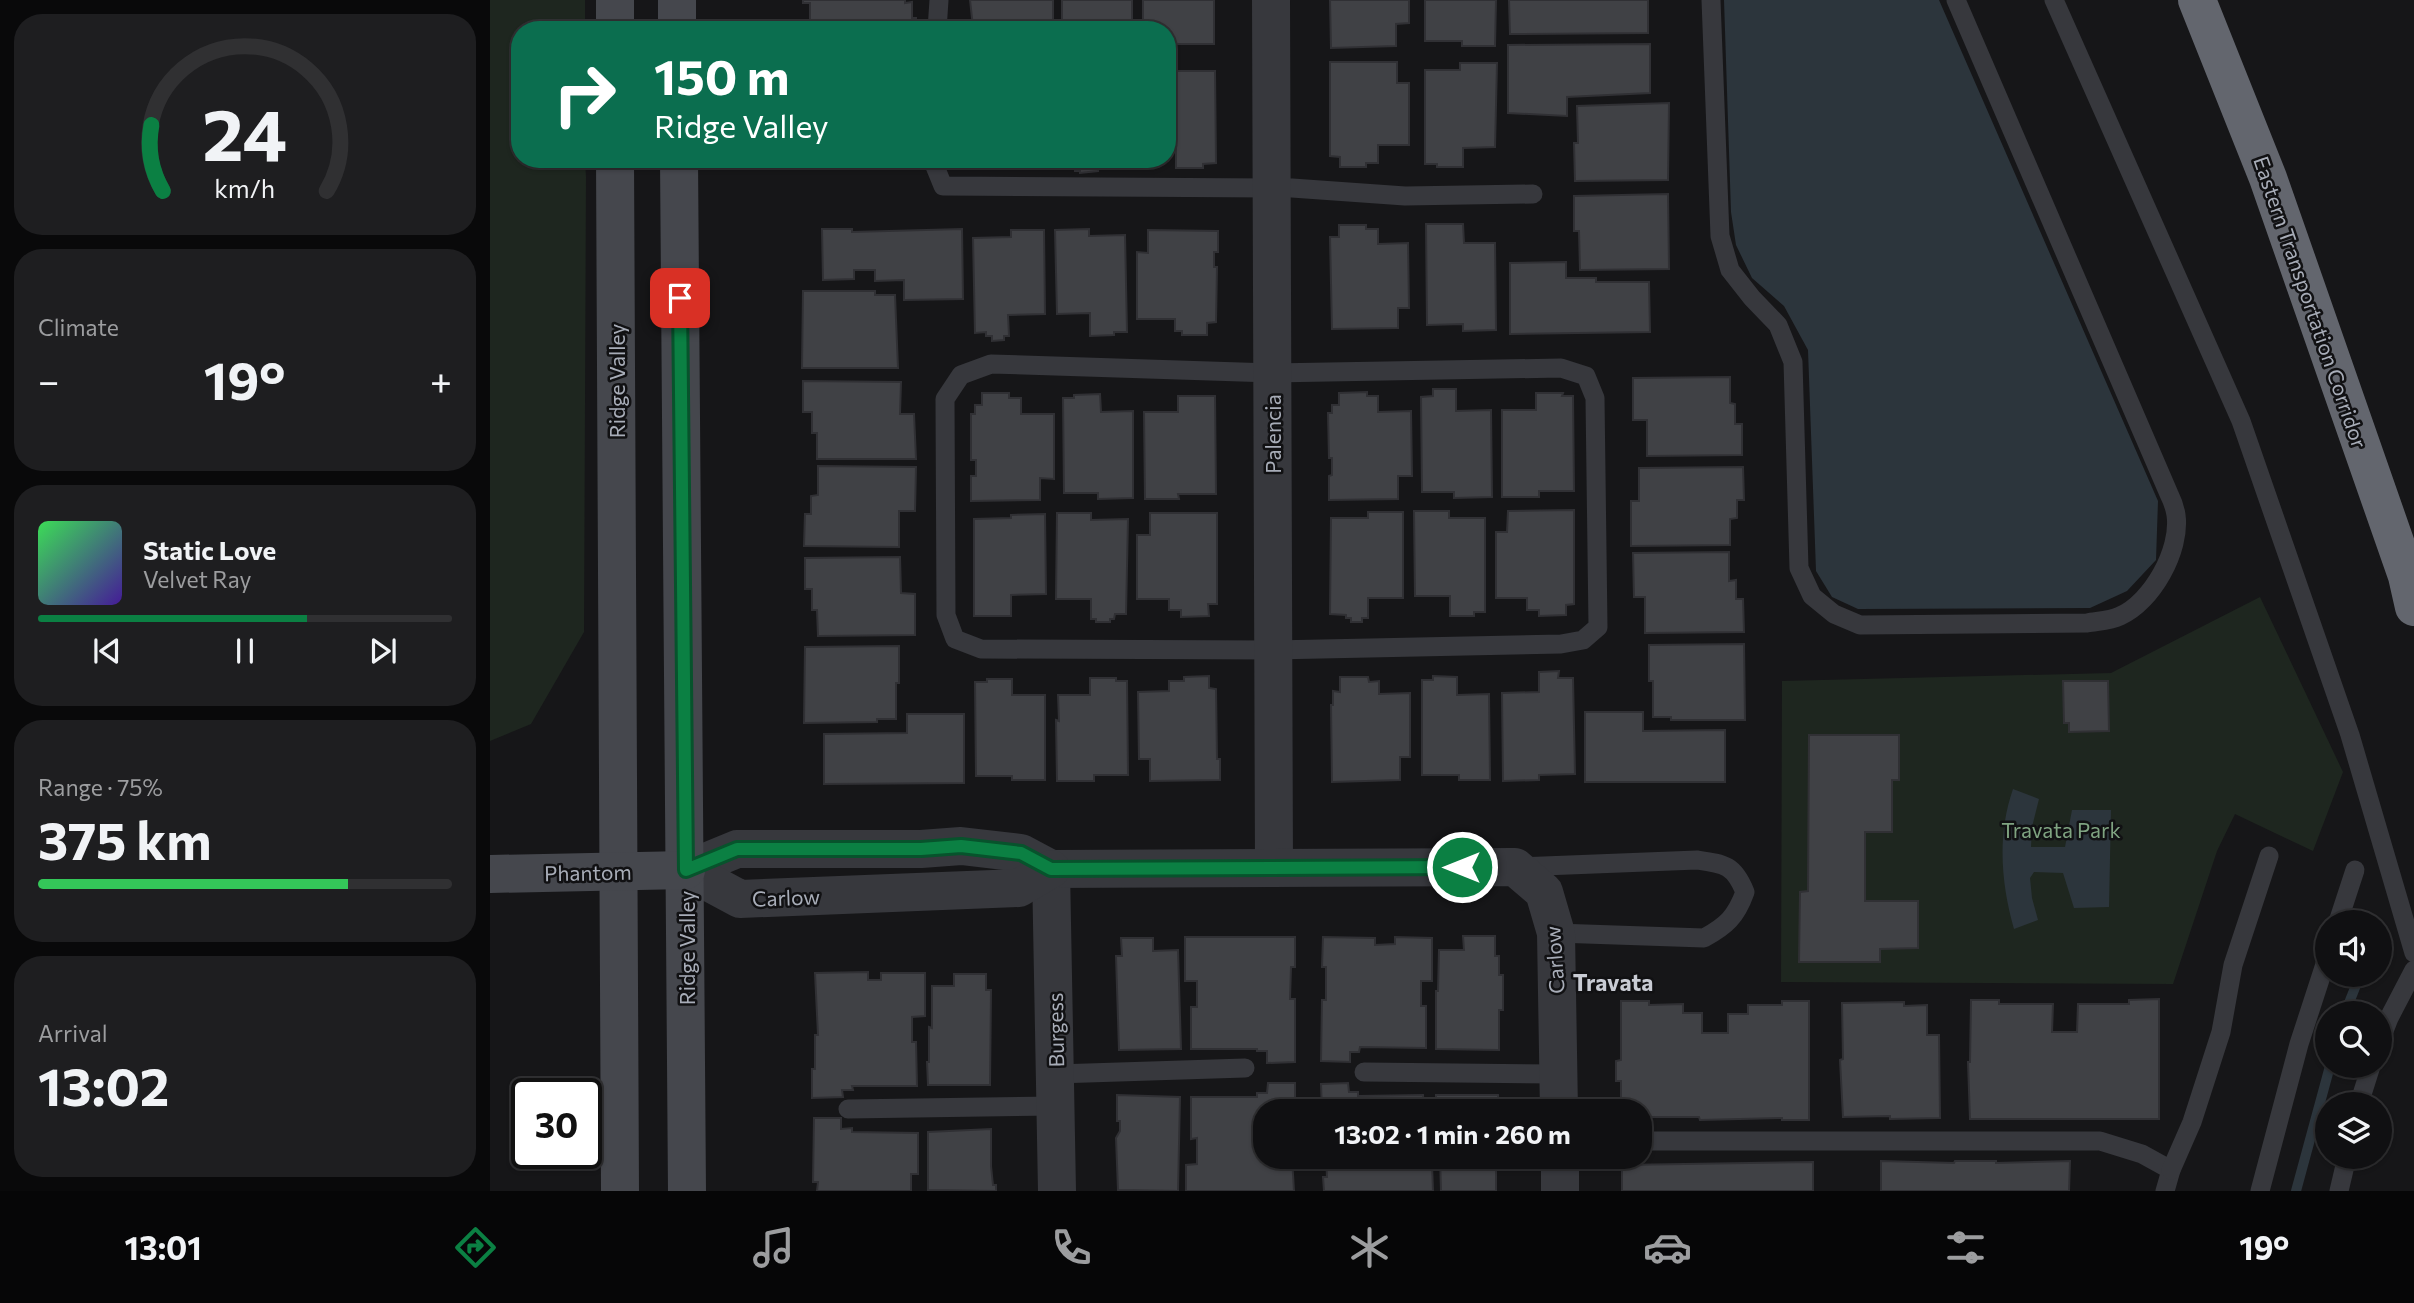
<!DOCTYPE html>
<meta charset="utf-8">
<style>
body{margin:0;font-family:Commissioner,sans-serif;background:#1e1e20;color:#f1f3f6;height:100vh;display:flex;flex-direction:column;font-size:26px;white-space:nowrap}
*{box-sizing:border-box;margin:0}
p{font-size:23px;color:#9c9d9f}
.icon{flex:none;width:38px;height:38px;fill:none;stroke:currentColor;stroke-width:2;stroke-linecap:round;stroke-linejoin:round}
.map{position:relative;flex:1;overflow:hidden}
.drawer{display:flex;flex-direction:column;gap:14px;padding:14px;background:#09090a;width:490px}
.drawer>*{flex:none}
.guide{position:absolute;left:21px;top:21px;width:665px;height:147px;border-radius:28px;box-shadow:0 2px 5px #0004,0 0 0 2px #303032;background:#0b6e4f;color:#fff;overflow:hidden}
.tools{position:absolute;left:1825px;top:910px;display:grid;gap:14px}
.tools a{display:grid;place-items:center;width:77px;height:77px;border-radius:50%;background:#101012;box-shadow:0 2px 5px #0004,0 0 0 2px #303032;font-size:35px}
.speed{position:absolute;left:21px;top:1078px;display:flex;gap:14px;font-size:35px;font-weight:700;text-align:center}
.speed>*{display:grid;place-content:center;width:91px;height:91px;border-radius:50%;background:#101012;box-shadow:0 2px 5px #0004,0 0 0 2px #303032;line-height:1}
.speed .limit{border:4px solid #111;border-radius:10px;background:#fff;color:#111}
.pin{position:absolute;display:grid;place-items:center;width:60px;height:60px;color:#fff;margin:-30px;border-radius:14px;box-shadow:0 4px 10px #0006}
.me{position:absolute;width:77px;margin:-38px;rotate:270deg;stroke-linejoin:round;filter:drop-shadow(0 0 5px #0008)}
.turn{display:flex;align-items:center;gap:24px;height:147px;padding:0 28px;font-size:32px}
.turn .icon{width:91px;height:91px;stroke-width:2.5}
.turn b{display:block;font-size:49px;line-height:60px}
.big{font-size:52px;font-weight:700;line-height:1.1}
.drawer .tile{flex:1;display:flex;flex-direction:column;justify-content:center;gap:10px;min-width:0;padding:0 24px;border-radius:28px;background:#1e1e20}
.drawer .dial{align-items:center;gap:0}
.dial svg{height:182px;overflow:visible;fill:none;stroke:#303032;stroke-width:7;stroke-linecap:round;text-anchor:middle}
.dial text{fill:#f1f3f6;stroke:none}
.song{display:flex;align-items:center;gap:21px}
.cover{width:84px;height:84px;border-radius:10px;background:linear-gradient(135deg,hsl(130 70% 55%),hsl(260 70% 35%))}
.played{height:7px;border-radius:4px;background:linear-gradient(90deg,#0b8043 65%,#303032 65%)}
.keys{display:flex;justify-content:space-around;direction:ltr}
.heat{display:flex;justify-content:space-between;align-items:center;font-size:38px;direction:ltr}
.charge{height:10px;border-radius:5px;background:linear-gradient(90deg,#34c759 75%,#303032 0)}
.trip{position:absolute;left:763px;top:1099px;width:399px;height:70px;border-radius:28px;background:#101012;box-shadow:0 2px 5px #0004,0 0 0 2px #303032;font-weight:700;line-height:70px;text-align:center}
.tabs{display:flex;height:112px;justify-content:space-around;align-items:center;background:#060607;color:#9c9d9f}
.tabs .icon{width:49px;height:49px}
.tabs .selected{color:#0b8043}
.tabs b{font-size:32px;color:#f1f3f6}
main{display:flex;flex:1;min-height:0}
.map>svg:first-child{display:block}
</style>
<main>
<section class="drawer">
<div class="tile dial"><svg viewBox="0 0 100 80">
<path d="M14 69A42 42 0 1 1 86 69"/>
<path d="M14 69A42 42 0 0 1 9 40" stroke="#0b8043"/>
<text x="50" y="56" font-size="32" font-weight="700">24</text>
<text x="50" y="72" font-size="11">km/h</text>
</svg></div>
<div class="tile"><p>Climate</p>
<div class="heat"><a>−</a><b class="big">19°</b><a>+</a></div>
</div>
<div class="tile">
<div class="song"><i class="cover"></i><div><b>Static Love</b><p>Velvet Ray</p></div></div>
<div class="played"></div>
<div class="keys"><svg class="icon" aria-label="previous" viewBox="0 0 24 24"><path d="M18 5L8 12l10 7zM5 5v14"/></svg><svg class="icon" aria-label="pause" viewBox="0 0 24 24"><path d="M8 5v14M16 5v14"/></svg><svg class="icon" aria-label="next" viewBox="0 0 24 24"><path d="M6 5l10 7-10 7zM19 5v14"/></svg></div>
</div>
<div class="tile"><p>Range · 75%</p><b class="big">375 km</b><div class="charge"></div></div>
<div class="tile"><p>Arrival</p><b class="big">13:02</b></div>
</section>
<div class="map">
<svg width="1924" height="1191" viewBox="0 0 1924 1191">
<rect width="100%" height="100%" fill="#161618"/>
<g fill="#1e261f">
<path d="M0,0h95v30h-65v129h65l1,18 -2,455 -53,92 -41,17z"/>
<path d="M1770,597l83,175 -30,79 -78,-37 -18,37 -44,133 -392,-2 1,-301 329,-8z"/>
</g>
<g fill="#2c353c">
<path d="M1234,0h215l219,501 -2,59 -29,31 -37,17 -232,1 -26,-12 -16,-26 -8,-221 -24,-44 -32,-28 -16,-33 -5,-33z"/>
<path d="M1523,789l26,10 -7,28 -1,20h34l7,-37h39l-2,97 -35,1 -11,-35 -29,-1 -4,6 2,20 6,22 -24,9c-13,-46 -17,-94 -1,-140z"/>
</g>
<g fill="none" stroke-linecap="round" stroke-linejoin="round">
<g stroke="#2c353c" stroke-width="10">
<path d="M1855,1013l15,-38"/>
<path d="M1806,1191l34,-125"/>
</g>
</g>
<g fill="#404145" stroke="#303034" stroke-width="2">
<path d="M313,0h102v3l7,-1v16h4l-1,12h-98v-8l-7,-1v-18h-7z"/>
<path d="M480,0h83v30h-83l-1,-2 4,-1z"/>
<rect x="572" y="0" width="70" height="30"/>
<path d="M653,0h71v44h-43l1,6h-5v-20h-24z"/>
<path d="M840,0h79v23l-13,1v22l-65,2z"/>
<path d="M935,0h71l-1,46h-33v-5h-37z"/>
<path d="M1019,0h139v33l-138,1z"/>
<path d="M1160,44v49l-83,4v19l-59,-3v-68z"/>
<path d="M840,62h67v21h12v62h-31v18h-12v4h-26v-10l-10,-1z"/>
<path d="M970,63h37l-2,84 -32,1v19h-26v-3h-12v-94h35z"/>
<path d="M687,64v7h38l1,92 -13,1v4h-27v-19h-9v-84z"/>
<path d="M1179,103l-1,77 -93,1 -1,-38h4l-1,-37z"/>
<path d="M491,159h37l1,6h-12v3h-26z"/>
<path d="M573,159h35v12l-18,2v-2h-5v-6h-12z"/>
<path d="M1178,194l1,75 -89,1 -1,-39h-5v-35z"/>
<path d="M936,224h37l1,19h31l1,87 -33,1v-7l-36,1z"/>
<path d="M849,225h27v4h12v15l30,-1 1,65h-11v20l-66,1 -2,-92h9z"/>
<path d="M332,229h30v3l110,-3 1,70 -59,1v-20l-29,1v-11h-21v9l-31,1z"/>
<path d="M599,229v7l36,-1 2,97h-13v3l-24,1v-23l-33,1 -2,-84z"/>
<path d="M521,230h33l1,84 -37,1 1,21h-5v4l-12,1v-5h-6v-4l-11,1 -2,-95 38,-1z"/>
<path d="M658,230l70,1v21h-4v15h3l-1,55 -9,1v12h-25v-4h-7v-12h-38v-67l11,1z"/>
<path d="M1076,262v16h30v4h53l1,50 -140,2v-71z"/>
<path d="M313,291h72v4h20l3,73h-96z"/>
<path d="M1240,377v26l5,1v20h7v31l-95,1v-36h-14v-42z"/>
<path d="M313,381l98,1 -1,32h14l2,45h-99v-26h-5v-21h-9z"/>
<path d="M943,389h23v22l35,-1 1,87 -38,1v-6h-32l-1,-95 12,-1z"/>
<path d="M877,392v4h11v16l33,-1 1,65h-14v23l-69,1v-24l3,-1v-17h-3l-1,-45h4v-8h7v-12z"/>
<path d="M492,393h27v5h12v16h33v65l-14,-1v22l-69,1v-25h5v-16h-5v-46h4v-9h7z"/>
<path d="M1046,393h27l-1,3h11l1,95h-35v6h-37v-87h34z"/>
<path d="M610,394l1,18 32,-1v87l-35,1v-6h-34l-1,-95h11v-3z"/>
<path d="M688,396h37l1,98h-38l1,5h-34l-1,-87h34z"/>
<path d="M328,466l98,1 -1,44h-16v36l-95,-1 1,-32h6v-18l7,-1z"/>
<path d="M1253,467l1,33h-7v18l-7,1v26l-99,1v-45h8v-33z"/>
<path d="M1084,510v94l-8,1v10l-27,1v-6h-12v-12h-31v-66h11l1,-21z"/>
<path d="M924,511h35v7h36v94h-11v4h-24v-20h-35z"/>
<path d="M878,512h35v86h-35v20h-6v4h-11v-4h-5v-3l-16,-1 1,-96h37z"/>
<path d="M567,513h34v7l37,-1 -2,95h-11l-1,5h-4v3h-14v-3h-5v-20h-35z"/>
<path d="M660,513h67v91h-9l1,12 -28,1v-7h-12v-11h-32v-64h13z"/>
<path d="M555,514l1,80 -35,1v21h-37v-97l37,-1v-3z"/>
<path d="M1239,552v29l7,-1v19h7l1,33 -99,1v-36h-11l-1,-44z"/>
<path d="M410,557l1,36 14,1v41l-97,1 -1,-26h-5v-21h-7v-31z"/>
<path d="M1254,644l1,76h-74v-3h-18v-36h-4v-36z"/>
<path d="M409,646v37h-3v36h-19v3l-73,1 1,-76z"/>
<path d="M1069,671l-1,7h15l2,96 -36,1v5l-36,1 -1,-88 37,-1v-20z"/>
<path d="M719,676v12l7,1 1,70h3v21l-70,1v-22h-11l-1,-67 31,-1v-10h15v-4z"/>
<path d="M943,676l24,1v18l32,-1 1,86h-31v-5h-37v-95h11z"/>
<path d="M850,677h28l1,5 10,-1v13l31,-1v64h-10v23l-68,2 -1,-77h2v-14l7,1z"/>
<path d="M600,678h26v3h11l1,94h-34v6h-37l-1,-61 3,1 -1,-26h32z"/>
<path d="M497,679h25v16h33v85h-33v-4h-36l-1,-94h12z"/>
<path d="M1573,681h45l1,50 -40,1v-9h-5z"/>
<path d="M1095,712h58v19l82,-1v52h-140z"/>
<path d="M417,714h57v69l-140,1v-50l83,-1z"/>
<path d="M1319,735h90v45h-7v52h-27v69h53v47l-38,1v13h-81l1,-70 8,-1z"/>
<path d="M973,936h32v20h4v19h4v35h-4v40l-63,-1v-58h2l1,-41h25z"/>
<path d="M695,937h110v30h-4l-1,32h5v63l-28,1v-12h-10v-2h-66v-42h6v-26h-12z"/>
<path d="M833,937l52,1v7l20,-1v-7l37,1v43h-11v25h5v42l-66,-1 -1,5h-9v10l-29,-1 1,-61h4v-33h-4z"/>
<path d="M631,938h32v13l25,-1 3,99 -62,1 -3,-94h6z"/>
<path d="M378,972v8h13v-7h44v43l-13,1v25h4l1,44h-65l1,4h-11l1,7 -31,1v-29h3v-34h3l-3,-62z"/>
<path d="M464,974h32v16h5l-1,95h-62l-1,-23h2v-35l3,1v-42h22z"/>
<path d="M1669,999v120h-189l-2,-57h2l1,-62h28v4h54l-1,28h25l1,-28h51v-4z"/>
<path d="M1131,1001h28v4l34,-1v9h19v20h26v-19h20v-9h34v-4h27v119h-27v-2l-82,2 -1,-3h-50v4h-9v-10h-19v-30h-5v-20l5,-1z"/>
<path d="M1414,1002v4l23,-1v30h12l1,83 -50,1v-3l-47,1 -3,-57 3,-1 -1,-56z"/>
<path d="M778,1083h27v28h-30v46h27l2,34h-108v-26l11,-1v-26l-6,1v-42h66v-4h10z"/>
<path d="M858,1083l1,9h9v4l65,-1 1,16h-102l-1,-27z"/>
<path d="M627,1095l63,2 -2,94 -60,-1 -2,-52 4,-7v-10h-3z"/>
<path d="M946,1095h62l1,16h-63z"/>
<path d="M324,1118h27v11l11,-1v4l66,1v41h-7v17h-94l1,-9h-5z"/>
<path d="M501,1129v37l2,19h3v6l-68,-1v-58z"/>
<path d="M836,1157h94v8l12,-1 1,27h-109l-1,-14h4z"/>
<path d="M950,1157h59v12l-3,-1v23h-55z"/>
<path d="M1391,1161l73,2 1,-2h41v2l74,-2 -1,30h-188z"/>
<path d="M1323,1162v29h-191v-26z"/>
</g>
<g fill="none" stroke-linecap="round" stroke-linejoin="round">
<g stroke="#37383d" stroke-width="19">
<path d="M1221,0l9,236 10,34 22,28 26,27 15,37 6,206 13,28 22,18 26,11 227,-2c10,-2 23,-2 33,-7 32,-14 61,-66 56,-101 -1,-7 -4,-15 -7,-21l-213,-494"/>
<path d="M1564,0l187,421 109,314 64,218"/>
<path d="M447,30l2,-30"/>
<path d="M442,159l11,27 349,2 113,8 128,-2"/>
<path d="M501,364l281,9 289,-5 25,8 9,22 3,229 -15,13 -22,4 -288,6 -292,-1 -26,-10 -9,-24 -1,-216 16,-24z"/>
<path d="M1029,867l178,-7c28,4 37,5 48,32 -9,25 -19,34 -41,46l-148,-5"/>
<path d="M1848,922l17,-52"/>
<path d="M1890,1041l9,-23 25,-48"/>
<path d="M874,1072l194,2"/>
<path d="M566,1074l189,-6"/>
<path d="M1869,1104l12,-38"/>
<path d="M358,1109l208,-3"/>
<path d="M1150,1141h460l42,13 29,16 -6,21"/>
<path d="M1681,1170l21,-48 29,-90 12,-67 36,-109"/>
<path d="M1770,1191l39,-147 29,-89"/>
<path d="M1849,1191l8,-34"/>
</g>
<g stroke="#37383d" stroke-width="38">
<path d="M781,0l3,868"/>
<path d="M561,869l6,322"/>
<path d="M196,870l51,-21h184l40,-3 60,7 30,16 464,-2 29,25 12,41 3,178"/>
<path d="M196,870l54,29 279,-11 32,-19"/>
<path d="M1070,1157v34"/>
</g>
<g stroke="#45474d" stroke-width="38">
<path d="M125,0v30"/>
<path d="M187,0v30"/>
<path d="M125,159l5,1032"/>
<path d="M189,159l8,1032"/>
<path d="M0,874l196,-4"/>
</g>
<path stroke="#63666e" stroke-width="38" d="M1707,0l71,178 139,398 7,31"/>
</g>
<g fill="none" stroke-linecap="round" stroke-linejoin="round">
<defs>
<path id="route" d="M190,298l6,572 51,-21h184l40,-3 60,7 30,16 411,-2"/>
</defs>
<use href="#route" stroke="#07532c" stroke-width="18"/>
<use href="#route" stroke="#0b8043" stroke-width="12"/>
</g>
<g text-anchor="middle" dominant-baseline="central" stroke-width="5" stroke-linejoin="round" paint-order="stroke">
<g font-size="21" fill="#a8adb8" stroke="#111113">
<text transform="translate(1821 302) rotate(71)">Eastern Transportation Corridor</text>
<text transform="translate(126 381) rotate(-90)">Ridge Valley</text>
<text transform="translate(782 434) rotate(-90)">Palencia</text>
<text transform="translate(98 872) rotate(-1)">Phantom</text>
<text transform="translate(296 897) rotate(-2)">Carlow</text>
<text transform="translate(196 948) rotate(-90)">Ridge Valley</text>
<text transform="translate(1064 960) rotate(-94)">Carlow</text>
<text transform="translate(565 1030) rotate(-91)">Burgess</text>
</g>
<g font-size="21" fill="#7fa381" stroke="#111113">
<text x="1571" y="829">Travata Park</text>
</g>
<g font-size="23" font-weight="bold" fill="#c9ccd4" stroke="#111113">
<text x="1123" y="982">Travata</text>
</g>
</g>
</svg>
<div class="tools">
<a><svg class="icon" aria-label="sound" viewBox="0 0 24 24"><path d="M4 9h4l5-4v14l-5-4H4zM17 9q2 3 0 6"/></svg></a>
<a><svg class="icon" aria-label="search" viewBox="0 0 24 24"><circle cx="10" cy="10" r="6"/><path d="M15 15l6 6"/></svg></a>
<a><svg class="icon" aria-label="layers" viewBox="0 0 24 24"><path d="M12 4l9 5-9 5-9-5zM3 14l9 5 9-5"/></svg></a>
</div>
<div class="speed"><div class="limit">30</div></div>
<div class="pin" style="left:190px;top:298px;background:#d93025"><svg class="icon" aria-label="arrive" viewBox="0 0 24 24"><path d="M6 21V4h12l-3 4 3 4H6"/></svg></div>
<svg class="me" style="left:972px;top:867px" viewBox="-20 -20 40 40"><circle r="17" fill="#0b8043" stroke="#fff" stroke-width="3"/><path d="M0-11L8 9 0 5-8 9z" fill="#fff"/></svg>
<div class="trip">13:02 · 1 min · 260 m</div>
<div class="guide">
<div class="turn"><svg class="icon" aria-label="right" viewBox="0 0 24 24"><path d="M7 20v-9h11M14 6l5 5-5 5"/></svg><div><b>150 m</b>Ridge Valley</div></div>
</div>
</div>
</main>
<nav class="tabs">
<b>13:01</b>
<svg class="icon selected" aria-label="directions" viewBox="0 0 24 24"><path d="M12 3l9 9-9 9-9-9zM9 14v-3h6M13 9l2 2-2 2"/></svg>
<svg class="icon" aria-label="music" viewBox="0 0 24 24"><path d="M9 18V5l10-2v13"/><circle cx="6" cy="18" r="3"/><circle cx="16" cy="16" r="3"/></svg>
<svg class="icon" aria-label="phone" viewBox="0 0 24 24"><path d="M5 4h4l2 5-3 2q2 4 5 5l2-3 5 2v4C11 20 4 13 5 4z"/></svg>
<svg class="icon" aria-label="climate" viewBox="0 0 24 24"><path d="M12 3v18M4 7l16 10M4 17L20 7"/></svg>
<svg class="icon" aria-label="car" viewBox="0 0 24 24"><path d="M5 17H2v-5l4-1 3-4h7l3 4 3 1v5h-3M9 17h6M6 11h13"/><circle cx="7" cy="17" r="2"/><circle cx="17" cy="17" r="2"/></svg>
<svg class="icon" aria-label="filters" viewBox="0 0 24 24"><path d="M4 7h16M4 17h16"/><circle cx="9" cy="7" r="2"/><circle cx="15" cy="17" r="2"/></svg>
<b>19°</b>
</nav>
